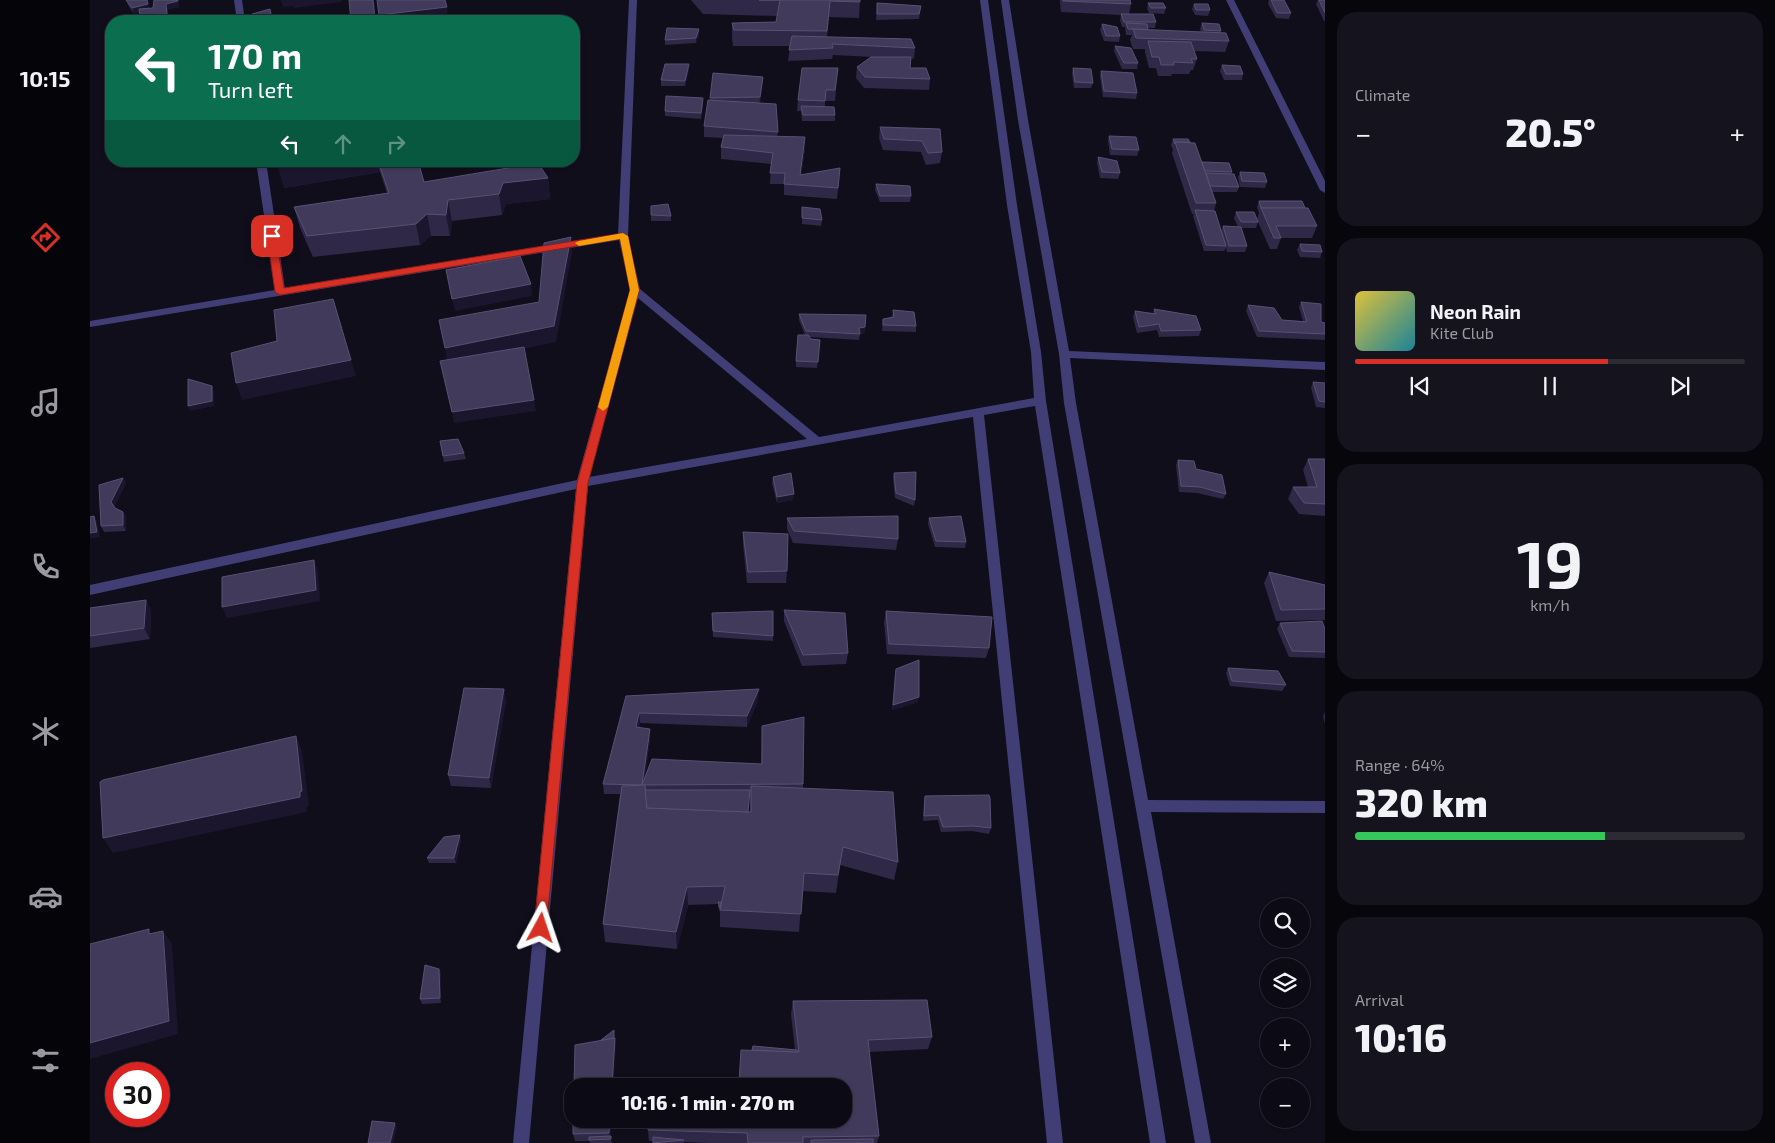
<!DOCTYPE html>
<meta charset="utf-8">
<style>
body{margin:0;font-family:"Exo 2",sans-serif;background:#15131d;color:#f1f3f6;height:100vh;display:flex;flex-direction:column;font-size:19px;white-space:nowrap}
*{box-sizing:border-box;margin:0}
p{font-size:16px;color:#9a9aa0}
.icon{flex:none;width:28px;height:28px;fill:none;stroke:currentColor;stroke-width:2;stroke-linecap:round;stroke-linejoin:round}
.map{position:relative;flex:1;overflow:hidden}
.details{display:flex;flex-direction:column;gap:12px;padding:12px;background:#07060b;width:450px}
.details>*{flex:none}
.top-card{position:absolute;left:15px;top:15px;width:475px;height:152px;border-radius:20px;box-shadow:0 1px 4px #0004,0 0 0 1px #2c2b34;background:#0b6e4f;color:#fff;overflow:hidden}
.controls{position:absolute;left:1170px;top:898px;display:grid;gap:10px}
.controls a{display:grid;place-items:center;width:50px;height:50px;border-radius:50%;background:#0c0a14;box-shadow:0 1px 4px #0004,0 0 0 1px #2c2b34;font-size:25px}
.speed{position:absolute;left:15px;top:1062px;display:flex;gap:10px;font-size:25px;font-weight:700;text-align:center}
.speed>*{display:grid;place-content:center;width:65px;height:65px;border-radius:50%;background:#0c0a14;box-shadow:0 1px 4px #0004,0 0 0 1px #2c2b34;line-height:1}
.speed .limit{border:8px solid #d22;background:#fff;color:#111}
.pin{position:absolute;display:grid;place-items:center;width:42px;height:42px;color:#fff;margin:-21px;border-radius:10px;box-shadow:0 2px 8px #0006}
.me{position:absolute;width:55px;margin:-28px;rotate:5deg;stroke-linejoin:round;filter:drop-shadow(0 0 4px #0008)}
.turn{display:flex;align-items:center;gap:18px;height:105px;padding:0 20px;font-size:22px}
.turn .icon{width:65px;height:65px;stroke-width:2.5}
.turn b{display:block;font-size:35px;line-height:42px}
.lanes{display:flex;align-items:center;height:48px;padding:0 20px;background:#0003;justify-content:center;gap:25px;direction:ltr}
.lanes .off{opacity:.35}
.big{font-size:38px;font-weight:800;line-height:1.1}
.details .widget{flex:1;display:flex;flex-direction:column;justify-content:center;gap:8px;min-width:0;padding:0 18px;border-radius:20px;background:#15131d}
.details .dial{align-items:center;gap:0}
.dial b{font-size:65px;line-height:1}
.song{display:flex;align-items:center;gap:15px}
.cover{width:60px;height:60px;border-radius:8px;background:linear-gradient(135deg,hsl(50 70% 55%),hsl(190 70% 35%))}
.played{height:5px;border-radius:2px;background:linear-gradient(90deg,#d93025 65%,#2c2b34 65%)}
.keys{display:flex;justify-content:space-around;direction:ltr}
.heat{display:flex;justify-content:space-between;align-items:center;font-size:28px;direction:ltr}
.charge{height:8px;border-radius:4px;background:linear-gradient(90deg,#34c759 64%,#2c2b34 0)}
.trip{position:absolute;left:474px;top:1078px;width:288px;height:50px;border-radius:20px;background:#0c0a14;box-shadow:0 1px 4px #0004,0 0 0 1px #2c2b34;font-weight:800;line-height:50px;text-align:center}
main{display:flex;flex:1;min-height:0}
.tabs{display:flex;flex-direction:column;width:90px;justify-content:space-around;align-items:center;background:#050408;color:#9a9aa0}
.tabs .icon{width:35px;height:35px}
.tabs .current{color:#d93025}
.tabs b{font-size:22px;color:#f1f3f6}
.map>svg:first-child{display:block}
</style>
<main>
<nav class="tabs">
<b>10:15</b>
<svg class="icon current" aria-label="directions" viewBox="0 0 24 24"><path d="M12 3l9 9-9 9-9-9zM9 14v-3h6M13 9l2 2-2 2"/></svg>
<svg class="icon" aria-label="music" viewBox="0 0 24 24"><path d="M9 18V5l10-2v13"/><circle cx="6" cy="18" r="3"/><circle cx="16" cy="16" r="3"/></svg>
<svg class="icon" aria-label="phone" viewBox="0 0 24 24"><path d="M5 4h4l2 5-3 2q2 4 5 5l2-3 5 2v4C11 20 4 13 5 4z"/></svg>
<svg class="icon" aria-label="climate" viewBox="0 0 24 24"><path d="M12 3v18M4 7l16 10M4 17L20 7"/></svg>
<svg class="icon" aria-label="car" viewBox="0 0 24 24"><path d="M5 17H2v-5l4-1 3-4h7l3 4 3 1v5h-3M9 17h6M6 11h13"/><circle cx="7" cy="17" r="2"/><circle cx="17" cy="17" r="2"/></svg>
<svg class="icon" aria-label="filters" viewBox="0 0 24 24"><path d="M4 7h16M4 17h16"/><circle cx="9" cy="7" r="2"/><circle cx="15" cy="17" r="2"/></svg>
</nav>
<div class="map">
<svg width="1235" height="1143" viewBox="0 0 1235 1143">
<rect width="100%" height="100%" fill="#100e1b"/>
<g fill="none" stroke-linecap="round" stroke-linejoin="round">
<g fill="#413e75" fill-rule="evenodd">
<path d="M144,0h8l3,21h-8z"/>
<path d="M539,0h8l-9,236 12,53 179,148 215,-39 -3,-46 -24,-147 -27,-205h8l29,205 24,147 5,49 120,742h-16l-115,-737 -51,9 79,728h-16l-74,-726 -385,69 -59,657h-16l63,-654 -486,106v-10l487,-105 53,-190 -11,-50 -529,87v-6l185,-31 -19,-129h10l19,128 333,-55zM548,298l169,141 -218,38z"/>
<path d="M911,0h8l19,120 41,231 256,11v8l-255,-12 6,45 72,397 177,1v12l-174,-1 60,331h-16l-131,-740 -5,-49 -41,-234z"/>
<path d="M1136,0h8l91,181v12l-5,-3z"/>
</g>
</g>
<g fill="#2f2847" fill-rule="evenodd">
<path d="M36,0h21l2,8 31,-1 -12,2v11l-13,1h-13l-2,-9 -6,2 -6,-9z"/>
<path d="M601,0h169l-1,18 -30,-1 -2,20 88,11 -1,11 -3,-1 -1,10 20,11 -1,11 -65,-2 -8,-10 1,-11 16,-10 -40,-2 -1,4 -44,2 2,-15h-57l-1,-8v-15l44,-1 1,-6 -74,-2z"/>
<path d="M970,0h70l1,4 -2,10 27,8 -1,6h-7v2l53,2 -1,-3 2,-6 19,8 -1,1 9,9 -4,11 -31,-1 3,8 -4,11h-2l-2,4h-17l-1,2h-13l-2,-8h-7l-4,-16v-3h-12l-3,-9 2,-5h-6l-1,-8h-3l-2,-7 1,-5 -60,-3 -1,-10z"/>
<path d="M1179,0h15l7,13 -2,6 -13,-1 -8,-14z"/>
<path d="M1228,0h7v21h-1l-8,-17z"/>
<path d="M787,3l44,3 -2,13 -43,1z"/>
<path d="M1058,3l18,5 -2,6 -15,-1 -2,-5z"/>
<path d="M1104,4l16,6 -2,6 -13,-1 -3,-6z"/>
<path d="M1012,24l18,12 -1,6 -15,-1 -4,-11z"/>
<path d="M609,29v6l-3,8 -31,2v-5z"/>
<path d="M1025,46l23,17 -1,6h-15l-8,-18z"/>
<path d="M1132,65l21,9 -1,6h-18l-4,-9z"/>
<path d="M748,68l-3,33h-10v6l10,8v6h-33l-1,-10h-4l1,-11z"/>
<path d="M983,68l20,15 -2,5h-17l-2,-14z"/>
<path d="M599,70l-4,16h-24v-6z"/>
<path d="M1011,71l36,22 -1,6 -33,-2 -3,-20z"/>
<path d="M623,73l50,4 -1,11 -2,15 18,29 -1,5 28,12 -4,26 39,-7 -3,31 -53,-4v-11h-14l1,-20 -50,-5v-12l2,-9 -19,-1v-11l6,-25z"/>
<path d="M613,104l-2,15 -36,-3v-5z"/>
<path d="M790,127l60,2 2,23 -2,11 -14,2 -5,-13 -38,-2 -4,-12z"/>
<path d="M1019,136l30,14 -2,6 -27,-1 -2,-14z"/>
<path d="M1083,139l17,3 12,20 30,10 -1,2 8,13 -2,5h-25l4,11 -2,8 7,20 2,-5 15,1 -4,-9 2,-6 21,7 2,-6 -2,-6 2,-6 46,7 12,18 -5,12h-31l-4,11h-7l-12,-27 -2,6h-15l6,18 -2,6h-18l-1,-4 -2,3h-20l-11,-35 1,-2h-2l-20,-61 1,-3 -2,-5z"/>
<path d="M1008,157l22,16 -2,6 -18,-1 -3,-15z"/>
<path d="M187,161h141l6,21 124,-4 2,21 -44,5 -4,11 -50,6 -2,15h-19l-11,9 -107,12 -13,-29 -6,-21 93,-14 -7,-21 -96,16z"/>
<path d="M1150,172l27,10 -2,6 -25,-1 -2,-10z"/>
<path d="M786,184l35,12 -1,6h-30l-5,-12z"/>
<path d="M712,207l20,13 -1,6 -19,-2z"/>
<path d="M561,215l20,1v5h-20z"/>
<path d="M1210,244l22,8 -2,6 -20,-1 -3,-7z"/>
<path d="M1211,302l20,20 4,1v17l-68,-3 -11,-26 2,-6 34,15 21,1 -4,-14z"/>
<path d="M1064,309l47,21 -2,6 -40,1 -2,-7 -20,3 -4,-16 2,-6 18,3z"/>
<path d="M803,310l23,16v6l-34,-1 1,-12 9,-2z"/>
<path d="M709,314l66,19 -5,1 -1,6 -49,-3 1,2 9,1 -3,28 -21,-1v-6l9,-26 -6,-15z"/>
<path d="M1223,382l12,1v25l-9,-1 -5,-19z"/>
<path d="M350,441l24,12 2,6 -22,3z"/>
<path d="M1218,459h17v57l-26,-2 -11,-15 5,-12h15l-5,-17z"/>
<path d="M1088,460l18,9 30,25 -3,5 -26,-6 -18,-1 -3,-27z"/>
<path d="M804,473l21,27 -1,6 -19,-8 -2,-20z"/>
<path d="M683,477l21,17 -1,6 -16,3 -5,-20z"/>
<path d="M33,478l3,5 -12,24 1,1 8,4 3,5v14l-22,1 -3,-6z"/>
<path d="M697,518l111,21 -2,11 -103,-7 -6,-14z"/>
<path d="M839,518l37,24 -1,6 -30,-1 -7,-23z"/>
<path d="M653,532l44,39 -1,12h-39l-4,-39z"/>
<path d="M1179,572l56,13v35l-49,1 -12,-38z"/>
<path d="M56,600l5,11 -1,28 -60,9v-40z"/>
<path d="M694,610l64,43 -2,11 -44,2 -18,-45z"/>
<path d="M796,611l103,37 -3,10 -99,-4 -3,-32z"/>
<path d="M622,613l61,23v5l-60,-4z"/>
<path d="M1190,623l45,6v29l-36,-1 -12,-28z"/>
<path d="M1138,668l58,17 -4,6 -52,-5 -4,-13z"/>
<path d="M806,669l22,33 -26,8 3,-36z"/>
<path d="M536,696l132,4 -11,27 -107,-4 -1,5 11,1v10l-5,37 116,-12 1,-38 41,58v4l95,74 -4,18 -54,-15 -4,28 -34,-2 -3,41 -79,-5v-15l-2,-5v-3l-30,1 -11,44 -72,-7 -2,-18 17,-130h-16l-1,-10zM659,795h1v17h-2z"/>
<path d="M416,700l-15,88 -40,-2 -3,-11z"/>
<path d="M1235,712v12l-2,-8z"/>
<path d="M835,796l66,32 -2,6 -17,-3 -31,1 -3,-12 -15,1 1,-20z"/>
<path d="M371,840l-5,23h-27l-2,-5z"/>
<path d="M349,969l2,5v29l-19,1 -2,-5z"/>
<path d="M703,1001l139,36 -4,12 -59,3 10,84 -2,7h-168l-25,-1v1h-31v-2h-4l-1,-11 91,-47 56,-33 -4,-36z"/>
<path d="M522,1119l-2,17 2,7h-22l-1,-2h-14l-2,-7z"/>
</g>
<g fill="#1b162e">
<path d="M191,0h61l-1,2 -47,6 -1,-2 -10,1z"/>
<path d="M283,0h1l2,21h-9z"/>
<path d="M88,1l2,6 -12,2v11l-1,-6 -1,-10z"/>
<path d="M58,4l2,6 -16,4 -2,-6z"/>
<path d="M357,7l1,11 -30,3h-37l-2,-6z"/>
<path d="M180,9l3,12h-11z"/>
<path d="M609,29v6l-3,8v-5z"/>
<path d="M599,64v6l-4,16v-5z"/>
<path d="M673,77l-1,11 -3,20 1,-11z"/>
<path d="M715,137v12l-6,37 1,-11z"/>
<path d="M224,161h63l3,11 -96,16 -6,-21z"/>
<path d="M458,178l2,21 -44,5 -4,11 -3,-21 4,-11z"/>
<path d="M358,200l4,21 -2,15 -4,-21z"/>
<path d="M337,214l4,22 -11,9 -4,-21z"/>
<path d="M481,237l1,16 -16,89 -108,23 -3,-17 109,-22z"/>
<path d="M441,284l1,12 -77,15 -3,-12z"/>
<path d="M775,327v6l-7,1 1,-6z"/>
<path d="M261,360l5,16 -114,24 -6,-17z"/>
<path d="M122,386l2,6v14l-24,5 -2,-5z"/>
<path d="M444,400l2,11 -82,12 -2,-11z"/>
<path d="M33,478l3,5 -12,24 -3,-5z"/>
<path d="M704,494l-1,6 -16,3v-6z"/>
<path d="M33,512l3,5v14l-3,-6z"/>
<path d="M4,516l3,6 3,15 -10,2v-6z"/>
<path d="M224,560l4,11 2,30 -93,17 -5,-11z"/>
<path d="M56,600l5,11 -1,28 -6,-11z"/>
<path d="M414,689l2,11 -15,88 -2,-10z"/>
<path d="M669,689l-1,11 -11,27v-11z"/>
<path d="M829,697l-1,5 -26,8 1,-5z"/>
<path d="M549,713l1,10 -3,15 -1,-11z"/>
<path d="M560,729v10l-6,46h-2z"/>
<path d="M206,736l6,15 7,55 -3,1 1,5 -194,41 -10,-15z"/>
<path d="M370,835l1,5 -5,23 -2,-5z"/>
<path d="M597,887l1,18 -11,44 -1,-17z"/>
<path d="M73,931l9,13 6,90 -88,25v-16z"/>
<path d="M349,969l2,5v29l-1,-5z"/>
<path d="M524,1030v13l1,-5 1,8 -3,40h-1z"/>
<path d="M520,1119h2l-2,21 -1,-7z"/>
<path d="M305,1123l2,4 -4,16h-3z"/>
</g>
<g fill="#413a5a" stroke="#585173">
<path d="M36,0h21l1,4 -16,4z"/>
<path d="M64,0h24v1l-12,3 1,10 -27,3 -1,-8 14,-1z"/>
<path d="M259,0h24l2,20 -24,1z"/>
<path d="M287,0h68l2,7 -68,8z"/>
<path d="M669,0h101v2l-30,-1 -3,30 -93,-1 -2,-7 44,-1 4,-22z"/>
<path d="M973,0h67l1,4 -68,-3z"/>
<path d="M1181,0h13l7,13h-14z"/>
<path d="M1229,0h6v13z"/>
<path d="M787,3l44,3 -2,8h-42z"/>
<path d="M1058,3h15l3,5h-15z"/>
<path d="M1104,4h14l2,6h-14z"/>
<path d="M180,9l2,10 -10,2h-6l-4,-7z"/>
<path d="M1031,14h32l3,8h-32z"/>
<path d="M1036,23l21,1 1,6 -20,-1z"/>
<path d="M1112,23l17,1 2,7 -17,-1z"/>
<path d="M1012,24l15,3 3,9h-14z"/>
<path d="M577,28l32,1 -3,9 -31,2z"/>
<path d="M1043,29l93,4 3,8 -93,-3z"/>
<path d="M702,36l119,3 4,9 -83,-4 1,4 -44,2z"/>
<path d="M1058,41l43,1 6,17h-6l2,4 -20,-1 1,3h-13l-2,-8h-7z"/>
<path d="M1025,46l16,2 7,15h-14z"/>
<path d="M781,57h40l-1,11h16l4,11 -65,-2 -8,-10z"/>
<path d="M575,64h24l-4,17 -24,-1z"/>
<path d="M1132,65l18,1 3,8h-17z"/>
<path d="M712,68h36l-3,22h-9l-1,11 -27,-1z"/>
<path d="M983,68l18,1 2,14 -18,-1z"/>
<path d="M1011,71l32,2 4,20 -33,-2z"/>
<path d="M623,73l50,4 -3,20 -50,1z"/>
<path d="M576,96l37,2 -2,15 -36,-2z"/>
<path d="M618,100l68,4 2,28 -74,-6z"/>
<path d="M711,106l33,1 1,8h-32z"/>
<path d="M790,127l60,2 2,23 -14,1 -6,-12 -38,-2z"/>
<path d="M634,135l81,2 -5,38 40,-7 -2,20 -54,-4 1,-11h-15l3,-20 -52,-6z"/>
<path d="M1019,136l27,1 3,13 -27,-1z"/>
<path d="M1083,139h15l2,3h-15v2z"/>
<path d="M1085,142l20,1 21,60h-20z"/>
<path d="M1008,157l19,4 3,12 -18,-1z"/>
<path d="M187,161h37l-36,6z"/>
<path d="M288,161h40l6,21 114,-19 10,15 -45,5 -4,11 -51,6 -2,15 -19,-1 -11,10 -109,12 -13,-29 95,-14z"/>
<path d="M1112,162l27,1 3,9 -27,-1z"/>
<path d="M1150,172l24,1 3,9 -25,-1z"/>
<path d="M1116,173l28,1 5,13 -29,-1z"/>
<path d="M786,184l34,2 1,10h-31z"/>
<path d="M1169,201h43l3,7h-44z"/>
<path d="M578,204l3,12 -20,-1v-9z"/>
<path d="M712,207l18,2 2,11 -20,-2z"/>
<path d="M1171,208h47l9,18h-41l5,12h-7z"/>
<path d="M1105,210l20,1 11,35 -20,-1z"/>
<path d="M1146,212h18l4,10h-17z"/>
<path d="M1133,226l18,1 6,19h-18z"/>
<path d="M481,237l-17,89 -109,22 -6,-28 100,-18 5,-59z"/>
<path d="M1210,244l20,1 2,7 -20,-1z"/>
<path d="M430,256l11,28 -79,15 -6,-29z"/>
<path d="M243,299l18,61 -115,23 -5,-30 46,-12 -3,-31z"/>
<path d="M1211,302l20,2v18l4,1v11l-66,-3 -11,-26 26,3 8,12 25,2z"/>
<path d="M1064,309l42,7 5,14 -40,1 -2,-7 -20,3 -4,-16 21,3z"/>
<path d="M803,310l21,2 2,14 -33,-1v-6l11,-2z"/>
<path d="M709,314l67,1 -1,12 -6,1 1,6 -54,-3z"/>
<path d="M708,335h10l3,4 9,1 -2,22 -22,-1z"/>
<path d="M434,347l10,53 -82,12 -12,-51z"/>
<path d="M98,379l24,7v15l-24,5z"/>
<path d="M1223,382l12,1v19l-6,-1z"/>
<path d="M368,439l6,14 -21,3 -3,-15z"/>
<path d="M1218,459h17v45l-21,-1 -11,-16h24z"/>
<path d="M1088,460l16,1 2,8 26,6 4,19 -26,-7 -19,-1z"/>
<path d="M826,472l-1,28 -19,-7 -2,-20z"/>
<path d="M701,473l3,21 -17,3 -4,-20z"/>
<path d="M33,478l-12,24 4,6 8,4v13l-22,1 -2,-41z"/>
<path d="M4,516l3,16 -7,1v-16z"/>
<path d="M808,516v23l-104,-8 -7,-13z"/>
<path d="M871,516l5,26 -30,-1 -7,-23z"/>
<path d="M653,532l45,2 -1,37 -39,1z"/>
<path d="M224,560l2,30 -94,17v-30z"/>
<path d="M1179,572l56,13v24l-44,1z"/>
<path d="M56,600l-2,28 -54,8v-28z"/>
<path d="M694,610l61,3 3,40 -45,2z"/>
<path d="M683,611v25l-60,-5 -1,-18z"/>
<path d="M796,611l106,6 -3,31 -100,-4z"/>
<path d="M1232,621l3,8v23l-33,-1 -12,-28z"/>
<path d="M829,660v37l-26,8 3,-36z"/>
<path d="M1138,668l50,3 8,14 -54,-4z"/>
<path d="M374,688l40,1 -15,89 -41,-3z"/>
<path d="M669,689l-12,27 -108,-3 -3,14 14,2 -8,56 -39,-1 23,-88z"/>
<path d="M714,717l-1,67 -161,1 10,-26 110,5v-38z"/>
<path d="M206,736l6,55 -2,1v5l-197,41 -3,-56 3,-2z"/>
<path d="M555,785l2,23 104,4v-26l142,6 5,70 -55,-15 -5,28 -34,-2 -3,41 -81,-4 5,-24 -38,1 -11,45 -73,-8 19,-138z"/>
<path d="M555,790h105l-2,22 -101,-4z"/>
<path d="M899,795l1,3 1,30 -18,-2 -30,1 -4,-12 -15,1 1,-20z"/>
<path d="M370,835l-6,23h-27l17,-21z"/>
<path d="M628,902h3l-1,6z"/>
<path d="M59,929v5l14,-3 6,90 -79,22v-99z"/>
<path d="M335,965l14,4 1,29 -20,1z"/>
<path d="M837,1000l5,37 -64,3 11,96 -76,1v6h-55l-1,-10 -99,-3v-11h194v-33h-195v-5l92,2 2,-33 58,2 -6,-51z"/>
<path d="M524,1030v8l-13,2z"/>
<path d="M525,1038l-3,48h-38l1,-41z"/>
<path d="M663,1046l44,4 1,2 -46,-2z"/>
<path d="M483,1119h37l-1,14 -36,1z"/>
<path d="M282,1121l23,2 -5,20h-22z"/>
<path d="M521,1136v3l-22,1v-3z"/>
<path d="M563,1137l31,3 -31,3z"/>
<path d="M783,1139v4h-62v-3z"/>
</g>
<path fill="#d93025" stroke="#8d1f18" d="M182,233l4,3 8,52 339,-55 5,3 11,54 -51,193 -42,449 -5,2 -5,-2 -2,-4 43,-445 53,-193 -10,-51 -340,56 -5,-3 -8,-56z"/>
<path fill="#f59e0b" d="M533,233l5,3 11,54 -31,117 -5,4 -5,-4 32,-117 -10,-51 -41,7 -4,-3 4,-2z"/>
</svg>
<div class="controls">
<a><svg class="icon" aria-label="search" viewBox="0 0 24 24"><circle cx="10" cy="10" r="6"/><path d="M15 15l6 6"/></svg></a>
<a><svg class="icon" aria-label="layers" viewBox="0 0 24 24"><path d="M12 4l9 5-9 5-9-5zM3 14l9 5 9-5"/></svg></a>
<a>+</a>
<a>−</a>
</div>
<div class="speed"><div class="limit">30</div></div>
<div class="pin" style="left:182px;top:236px;background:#d93025"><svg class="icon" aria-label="arrive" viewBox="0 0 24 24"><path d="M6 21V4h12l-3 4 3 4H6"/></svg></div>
<svg class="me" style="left:451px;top:928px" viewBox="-20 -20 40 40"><path d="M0-17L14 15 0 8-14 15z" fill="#d93025" stroke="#fff" stroke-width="4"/></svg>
<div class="trip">10:16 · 1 min · 270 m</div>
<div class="top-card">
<div class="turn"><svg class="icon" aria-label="left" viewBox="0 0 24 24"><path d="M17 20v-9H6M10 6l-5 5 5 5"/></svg><div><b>170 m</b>Turn left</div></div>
<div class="lanes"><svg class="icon" aria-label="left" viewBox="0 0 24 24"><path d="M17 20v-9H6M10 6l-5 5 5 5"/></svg><svg class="icon off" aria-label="ahead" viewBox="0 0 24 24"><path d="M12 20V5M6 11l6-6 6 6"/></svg><svg class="icon off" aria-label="right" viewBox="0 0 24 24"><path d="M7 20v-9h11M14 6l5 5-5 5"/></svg></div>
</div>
</div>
<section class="details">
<div class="widget"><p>Climate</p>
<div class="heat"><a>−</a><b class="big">20.5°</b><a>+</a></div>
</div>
<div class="widget">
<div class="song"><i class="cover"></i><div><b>Neon Rain</b><p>Kite Club</p></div></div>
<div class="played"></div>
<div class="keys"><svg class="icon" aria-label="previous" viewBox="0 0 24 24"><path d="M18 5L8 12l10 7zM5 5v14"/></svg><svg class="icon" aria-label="pause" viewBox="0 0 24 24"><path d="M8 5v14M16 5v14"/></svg><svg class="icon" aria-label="next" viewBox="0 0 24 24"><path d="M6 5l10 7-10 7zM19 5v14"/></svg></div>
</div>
<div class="widget dial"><b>19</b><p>km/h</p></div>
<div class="widget"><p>Range · 64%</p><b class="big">320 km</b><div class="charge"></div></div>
<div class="widget"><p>Arrival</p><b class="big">10:16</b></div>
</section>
</main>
